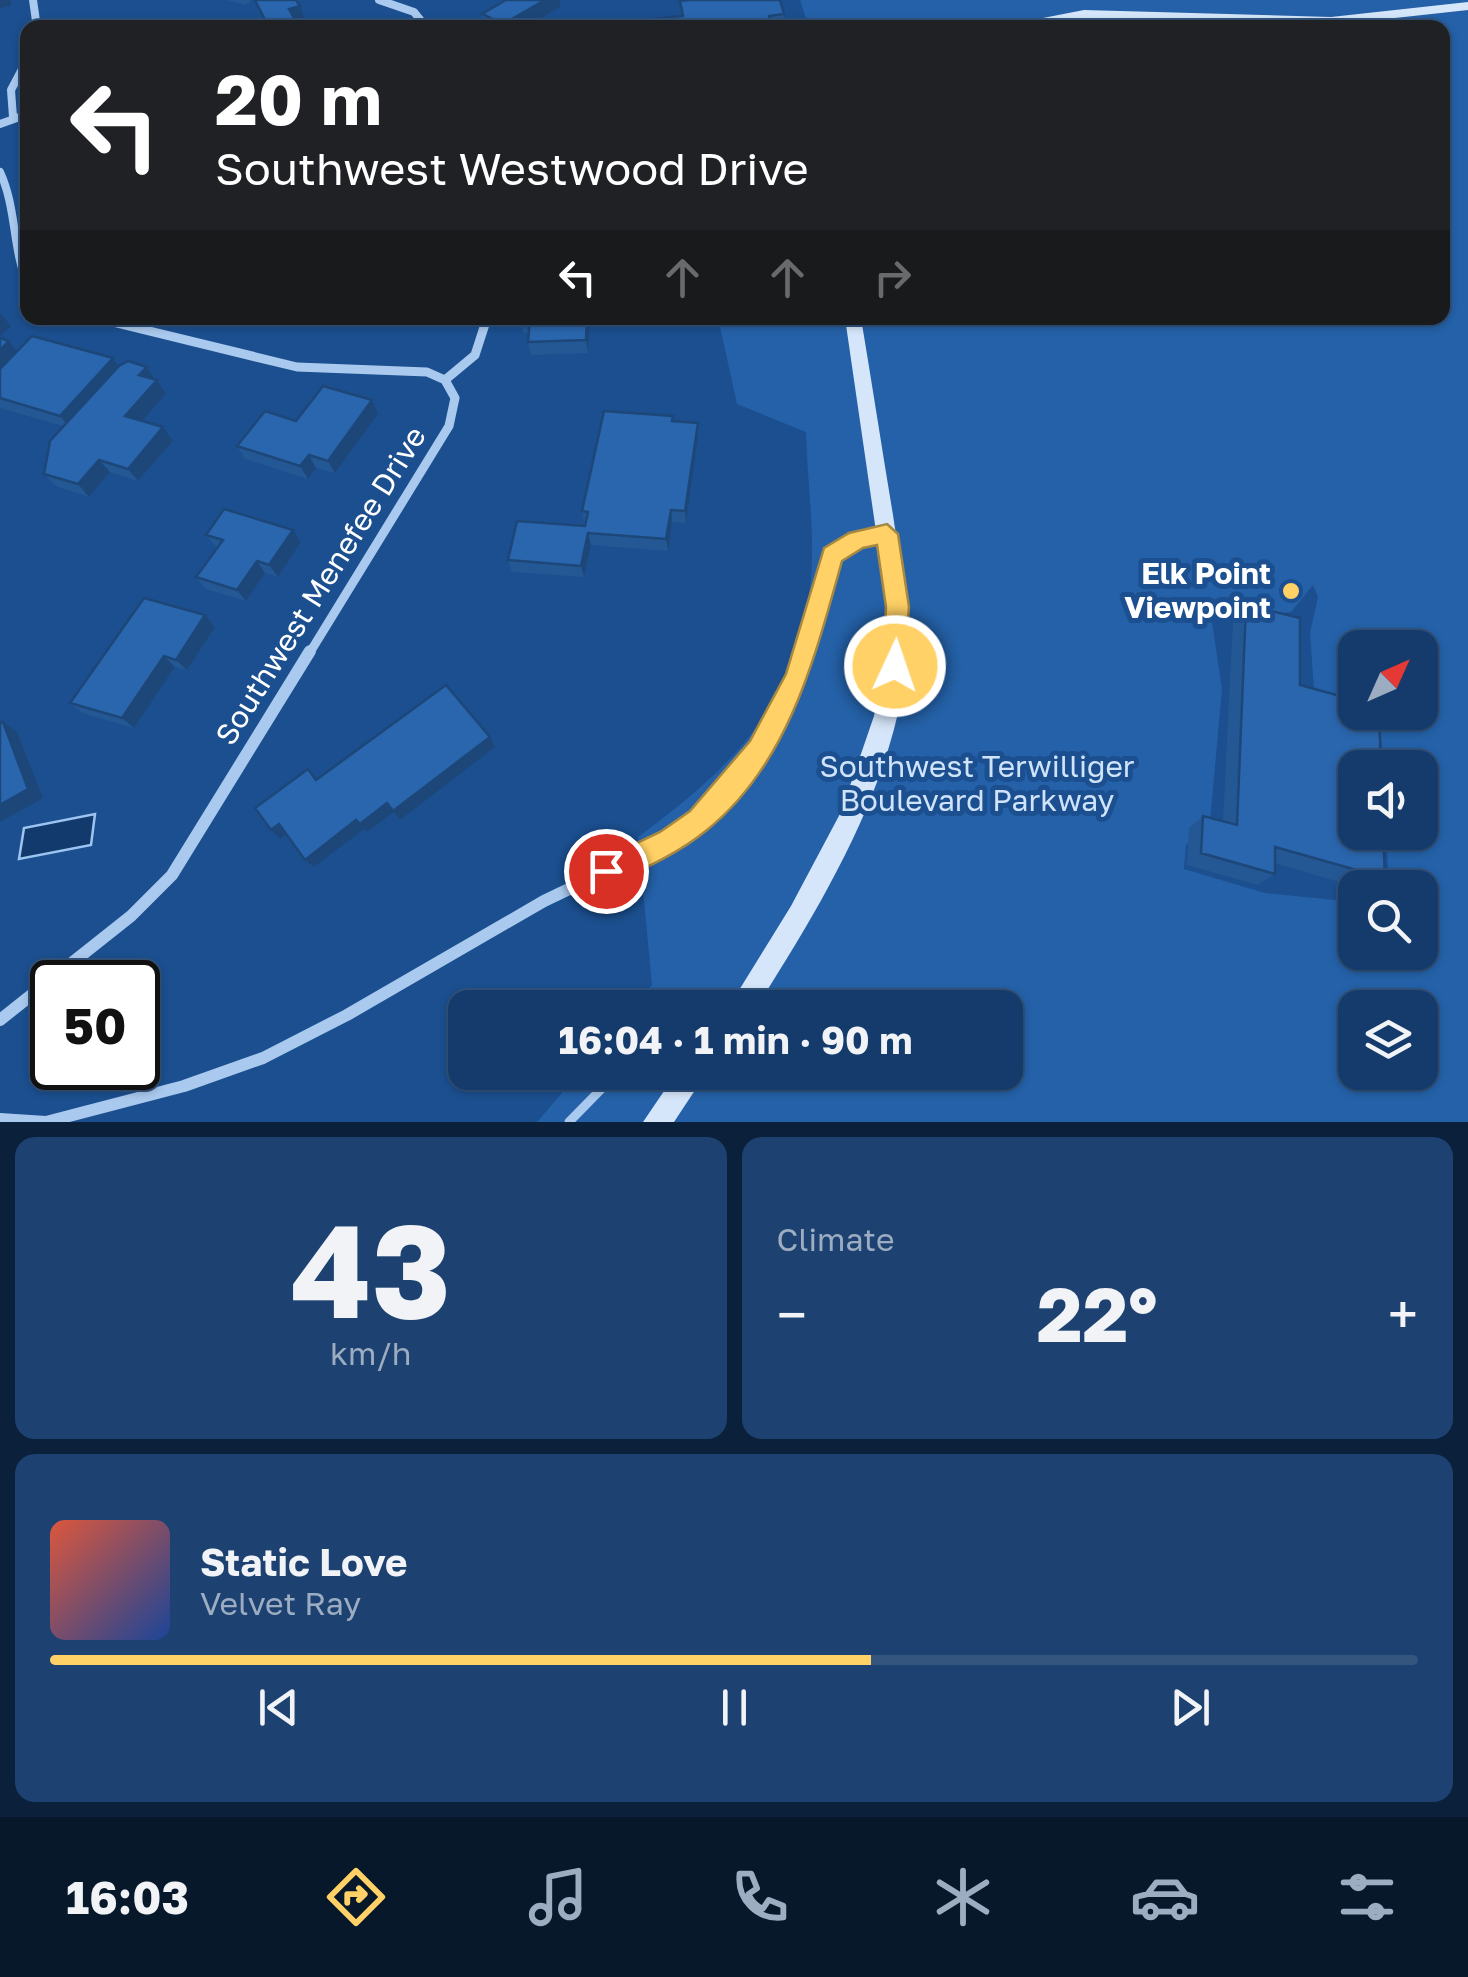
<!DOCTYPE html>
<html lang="en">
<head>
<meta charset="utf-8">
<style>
	body { margin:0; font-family:"Golos Text",sans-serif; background:#1d4271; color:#f1f3f6; height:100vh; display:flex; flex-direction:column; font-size:38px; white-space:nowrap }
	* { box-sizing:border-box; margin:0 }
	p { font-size:32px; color:#9dadc1 }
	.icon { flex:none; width:55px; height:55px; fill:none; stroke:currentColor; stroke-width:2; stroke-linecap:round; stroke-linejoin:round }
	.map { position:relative; height:1122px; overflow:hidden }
	.drawer { display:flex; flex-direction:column; gap:15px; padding:15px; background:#0b203b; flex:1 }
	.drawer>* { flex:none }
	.banner { position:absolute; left:20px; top:20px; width:1430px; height:305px; border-radius:20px; box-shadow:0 2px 8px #0004,0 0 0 2px #33557e; background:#202124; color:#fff; overflow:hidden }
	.needle { width:65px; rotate:45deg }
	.tools { position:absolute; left:1338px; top:630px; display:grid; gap:20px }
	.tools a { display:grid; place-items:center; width:100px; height:100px; border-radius:20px; background:#143b6b; box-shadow:0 2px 8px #0004,0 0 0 2px #33557e; font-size:50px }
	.speed { position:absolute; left:30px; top:960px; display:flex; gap:20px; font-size:50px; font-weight:700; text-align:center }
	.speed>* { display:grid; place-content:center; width:130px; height:130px; border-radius:50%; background:#143b6b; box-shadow:0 2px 8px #0004,0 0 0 2px #33557e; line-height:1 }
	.speed .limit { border:5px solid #111; border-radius:15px; background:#fff; color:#111 }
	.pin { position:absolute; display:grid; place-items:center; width:85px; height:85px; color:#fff; margin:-42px; border:5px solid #fff; border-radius:50%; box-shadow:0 2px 10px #0007 }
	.me { position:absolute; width:110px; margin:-55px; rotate:3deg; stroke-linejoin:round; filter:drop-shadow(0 0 8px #0008) }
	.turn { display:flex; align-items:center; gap:35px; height:210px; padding:0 30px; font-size:45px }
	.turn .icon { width:130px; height:130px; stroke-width:2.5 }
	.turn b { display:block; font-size:70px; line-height:85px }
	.lanes { display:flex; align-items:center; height:95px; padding:0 30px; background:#0003; justify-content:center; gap:50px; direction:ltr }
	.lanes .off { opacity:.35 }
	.big { font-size:75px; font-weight:700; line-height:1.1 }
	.drawer .tile { flex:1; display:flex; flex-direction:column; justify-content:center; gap:15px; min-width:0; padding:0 35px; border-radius:20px; background:#1d4271 }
	.drawer .dial { align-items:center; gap:0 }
	.dial b { font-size:130px; line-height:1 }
	.song { display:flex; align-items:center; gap:30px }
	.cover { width:120px; height:120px; border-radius:15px; background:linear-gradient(135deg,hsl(10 70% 55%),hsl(220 70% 35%)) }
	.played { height:10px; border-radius:5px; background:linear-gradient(90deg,#ffd166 60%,#33557e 60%) }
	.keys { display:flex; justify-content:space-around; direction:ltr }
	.heat { display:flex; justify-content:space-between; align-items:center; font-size:55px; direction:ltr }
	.drawer .tiles { flex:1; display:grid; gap:15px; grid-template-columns:1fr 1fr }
	.tile:last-child { grid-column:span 2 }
	.trip { position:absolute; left:448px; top:990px; width:575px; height:100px; border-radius:20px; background:#143b6b; box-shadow:0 2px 8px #0004,0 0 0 2px #33557e; font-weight:700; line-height:100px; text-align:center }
	.tabs { display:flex; height:160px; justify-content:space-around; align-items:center; background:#08182b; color:#9dadc1 }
	.tabs .icon { width:70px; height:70px }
	.tabs .active { color:#ffd166 }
	.tabs b { font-size:45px; color:#f1f3f6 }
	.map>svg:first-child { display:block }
	.green { fill:#2461a8; fill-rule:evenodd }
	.water { fill:#123a6d; stroke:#9cc4f0; stroke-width:2.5 }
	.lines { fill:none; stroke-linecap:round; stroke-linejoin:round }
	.lane { stroke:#a9c9ee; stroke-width:9 }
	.street-far2 { stroke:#a9c9ee; stroke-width:8 }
	.street-far1 { stroke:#a9c9ee; stroke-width:9 }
	.street { stroke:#a9c9ee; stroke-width:12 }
	.secondary { fill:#d6e6fa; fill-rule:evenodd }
	.wall { fill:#245895 }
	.shaded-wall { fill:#1d4779 }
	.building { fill:#2a66ad; stroke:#1d4779; stroke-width:2.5 }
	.route { fill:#ffd166; stroke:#a68842; stroke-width:2.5 }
	.poi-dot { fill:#ffd166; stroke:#1b4f8f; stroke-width:4 }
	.labels { text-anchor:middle; stroke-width:10; stroke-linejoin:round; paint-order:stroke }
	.poi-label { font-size:30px; font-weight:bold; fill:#fff; stroke:#1b4f8f; text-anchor:end }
	.street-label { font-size:30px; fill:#fff; stroke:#1b4f8f }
	.park-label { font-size:30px; fill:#cfe3fa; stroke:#1b4f8f }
</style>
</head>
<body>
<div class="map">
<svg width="1468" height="1122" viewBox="0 0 1468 1122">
	<rect width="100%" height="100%" fill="#1b4f8f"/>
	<path class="green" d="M 800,0 L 1468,0 L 1468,1122 L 537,1122 L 579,1073 L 1005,1072 L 1005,1008 L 633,1007 L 652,985 L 638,837 C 733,767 800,702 811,578 C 815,531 807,480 806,432 L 737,404 L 718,318 L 1442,318 L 1442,28 L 809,28 ZM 1313,585 L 1318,597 L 1310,633 L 1315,704 L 1380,722 L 1383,767 L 1420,768 L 1420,832 L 1386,833 L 1389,887 L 1420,888 L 1420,952 L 1355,952 L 1355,902 L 1265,893 L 1184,869 L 1186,845 L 1210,822 L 1222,689 L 1212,622 L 1220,617 L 1217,604 C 1244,601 1264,617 1291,612 ZM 1355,648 L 1420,648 L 1420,712 L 1355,712 ZM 1355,1008 L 1420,1008 L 1420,1072 L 1355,1072 Z"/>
	<path class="water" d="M 95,814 L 91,845 L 19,859 L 24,828 Z"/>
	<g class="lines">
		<path class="lane" d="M 569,1122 L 618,1072"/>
		<path class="street-far2" d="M 33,0 L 37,28
			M 379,0 L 414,12 L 422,22 L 420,28
			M 13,117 L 11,90 L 28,58
			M 0,124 L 28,114
			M 0,172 C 17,209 12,249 28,285"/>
		<path class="street-far1" d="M 96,318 L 297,367 L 427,372 L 445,380 L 455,398 L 449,426 L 309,654
			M 445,380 L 475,355 L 487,318
			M 806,654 L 832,555 L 857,540 L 887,534"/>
		<path class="street" d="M 0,1020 L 131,916 L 172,875 L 310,651
			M 0,1119 L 46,1122 L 184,1086 L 263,1058 L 347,1015 L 544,901 L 669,841 L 700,820 L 732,785 L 782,711 L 807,651"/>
		<path class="secondary" d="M 1468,2 L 1468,10 L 1331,25 L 1084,18 L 1025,28 L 992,28 L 1084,10 L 1331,17 Z
			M 845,318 L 861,318 C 872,384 882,449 893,515 C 897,545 905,575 907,605 C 918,747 829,893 756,1008 L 728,1008 L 791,906 L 841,812 L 874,716 L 884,663 L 887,607 Z
			M 677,1072 L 707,1072 L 674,1122 L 643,1122 Z"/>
	</g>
	<path class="wall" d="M 227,0 L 252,0 L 245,5 Z
		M 680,1 L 784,14 L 784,28 L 652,28 L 651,19 L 681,17 Z
		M 560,7 L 525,28 L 485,28 L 482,14 Z
		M 315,318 L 395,318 L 317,321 Z
		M 590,318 L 588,353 L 531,355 L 528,342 L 529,333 L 523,333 L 520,319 Z
		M 0,338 L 9,341 L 17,351 L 113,358 L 118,366 L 147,367 L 166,394 L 142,421 L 163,427 L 173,441 L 138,481 L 110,472 L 89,497 L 56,486 L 44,474 L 63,426 L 0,408 Z
		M 378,414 L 335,473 L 316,468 L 308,479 L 245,459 L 237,446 L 296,421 Z
		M 673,416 L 674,421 L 698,436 L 686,523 L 672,522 L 668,551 L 591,545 L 584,577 L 512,572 L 508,560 L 585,526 L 582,511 Z
		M 206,535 L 301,542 L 278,577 L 265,573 L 246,601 L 206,589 L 196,577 L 217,548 Z
		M 1246,605 L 1300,685 L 1385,878 L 1368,888 L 1359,888 L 1275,863 L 1275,874 L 1258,885 L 1187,865 L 1189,828 L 1203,816 L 1223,821 L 1233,621 Z
		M 205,615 L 215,627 L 187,670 L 175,667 L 134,728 L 82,713 L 70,703 Z"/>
	<path class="shaded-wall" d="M 0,0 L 11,0 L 11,6 L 0,8 Z
		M 545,0 L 560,0 L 560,7 L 525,28 L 504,28 L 503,24 Z
		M 300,6 L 305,20 L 294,23 L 289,9 Z
		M 0,313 L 11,326 L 0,336 Z
		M 587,318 L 590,318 L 588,353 L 586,340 Z
		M 9,341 L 20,355 L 0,375 L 0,350 Z
		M 113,358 L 122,372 L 71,429 L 60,416 Z
		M 147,367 L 156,381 L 139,375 Z
		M 157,380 L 166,394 L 135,429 L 125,416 Z
		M 372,400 L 378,414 L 335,473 L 328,461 Z
		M 698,423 L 698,436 L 686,523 L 685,511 Z
		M 163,427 L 173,441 L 138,481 L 128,469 Z
		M 309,455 L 316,468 L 308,479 L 300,466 Z
		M 99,460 L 110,472 L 89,497 L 78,484 Z
		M 671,510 L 672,522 L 668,551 L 666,539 Z
		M 293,530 L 301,542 L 278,577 L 269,565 Z
		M 588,533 L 591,545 L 584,577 L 581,566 Z
		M 257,561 L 265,573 L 246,601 L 237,590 Z
		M 205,615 L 215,627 L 187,670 L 176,660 Z
		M 164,656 L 175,667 L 134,728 L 122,718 Z
		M 3,722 L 17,732 L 43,798 L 0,822 Z
		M 490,737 L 495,747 L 400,820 L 393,811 Z
		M 387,803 L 394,812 L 367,832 L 364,829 L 314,867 L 305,860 L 356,820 Z
		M 279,824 L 289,832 L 280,839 L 271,830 Z"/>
	<path class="building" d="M 255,0 L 296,0 L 300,6 L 289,9 L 299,27 L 269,28 Z
		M 506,0 L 545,0 L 503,24 L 482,14 Z
		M 689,0 L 780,0 L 784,14 L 769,16 L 772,28 L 653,28 L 651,19 L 683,16 L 680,1 Z
		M 520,318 L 587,318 L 586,340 L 528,342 L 530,319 L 520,319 Z
		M 32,336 L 113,358 L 60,416 L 0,398 L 0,369 Z
		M 0,338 L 9,341 L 0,350 Z
		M 128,361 L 147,367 L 139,375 L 157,380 L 125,416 L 163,427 L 128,469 L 99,460 L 78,484 L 44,474 L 50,441 L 119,366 Z
		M 323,386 L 372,400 L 328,461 L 309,455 L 300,466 L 237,446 L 265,411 L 296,421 Z
		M 604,411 L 673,416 L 672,421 L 698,423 L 685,511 L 671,510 L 666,539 L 588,533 L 581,566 L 508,560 L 517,521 L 585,526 L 588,512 L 582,511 Z
		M 224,509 L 293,530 L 269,565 L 257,561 L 237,590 L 196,577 L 223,540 L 206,535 Z
		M 144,598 L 205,615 L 176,660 L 164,656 L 122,718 L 70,703 Z
		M 1246,605 L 1300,618 L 1300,685 L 1355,700 L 1355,712 L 1379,712 L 1381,768 L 1355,768 L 1355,832 L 1383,832 L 1385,878 L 1275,847 L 1275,874 L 1201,853 L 1203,816 L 1237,825 Z
		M 446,685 L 490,737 L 393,811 L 387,803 L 360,824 L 356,820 L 305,860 L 279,824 L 271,830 L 255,808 L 308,769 L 316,780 Z
		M 3,722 L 28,789 L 0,805 L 0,723 Z"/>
	<path class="route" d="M 887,524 L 898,534 L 909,607 L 904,673 L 895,676 L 886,673 L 883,666 L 886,607 L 877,545 L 863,548 L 842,561 C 815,657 789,764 707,830 C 678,854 641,871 606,885 L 597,881 L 593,871 L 597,862 L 660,832 L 690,811 L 750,741 L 786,674 L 824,548 L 849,533 Z"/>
	<circle class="poi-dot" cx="1291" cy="591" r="10"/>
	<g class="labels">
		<g class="poi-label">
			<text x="1271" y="584">Elk Point<tspan x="1271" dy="34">Viewpoint</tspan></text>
		</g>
		<g class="street-label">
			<text transform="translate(321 586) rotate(-58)" y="10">Southwest Menefee Drive</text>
		</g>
		<g class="park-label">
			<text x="977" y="777">Southwest Terwilliger<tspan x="977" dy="34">Boulevard Parkway</tspan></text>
		</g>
	</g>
</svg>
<div class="tools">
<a><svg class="needle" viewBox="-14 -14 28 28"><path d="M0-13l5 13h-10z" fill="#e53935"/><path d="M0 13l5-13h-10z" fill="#9dadc1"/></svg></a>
<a><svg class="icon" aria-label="sound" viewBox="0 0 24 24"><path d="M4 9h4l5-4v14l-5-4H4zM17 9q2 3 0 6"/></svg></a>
<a><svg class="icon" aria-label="search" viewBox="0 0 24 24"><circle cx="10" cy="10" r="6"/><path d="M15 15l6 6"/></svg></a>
<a><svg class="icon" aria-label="layers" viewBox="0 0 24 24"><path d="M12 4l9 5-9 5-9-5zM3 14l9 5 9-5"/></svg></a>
</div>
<div class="speed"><div class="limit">50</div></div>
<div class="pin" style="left:606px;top:871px;background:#d93025"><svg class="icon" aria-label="arrive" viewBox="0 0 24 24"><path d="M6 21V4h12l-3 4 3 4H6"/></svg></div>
<svg class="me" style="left:895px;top:666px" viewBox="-20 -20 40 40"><circle r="17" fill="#ffd166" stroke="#fff" stroke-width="3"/><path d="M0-11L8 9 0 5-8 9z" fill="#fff"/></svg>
<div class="trip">16:04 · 1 min · 90 m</div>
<div class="banner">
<div class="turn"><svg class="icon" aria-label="left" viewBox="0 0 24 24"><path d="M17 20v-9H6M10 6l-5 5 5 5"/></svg><div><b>20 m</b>Southwest Westwood Drive</div></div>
<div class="lanes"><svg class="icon" aria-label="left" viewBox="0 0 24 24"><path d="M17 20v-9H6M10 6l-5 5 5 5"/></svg><svg class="icon off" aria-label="ahead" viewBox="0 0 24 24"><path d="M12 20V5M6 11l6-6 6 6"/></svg><svg class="icon off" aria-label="ahead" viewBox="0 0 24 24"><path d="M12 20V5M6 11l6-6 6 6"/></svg><svg class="icon off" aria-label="right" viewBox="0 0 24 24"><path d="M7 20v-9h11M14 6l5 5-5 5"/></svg></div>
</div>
</div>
<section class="drawer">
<div class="tiles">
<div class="tile dial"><b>43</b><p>km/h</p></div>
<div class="tile"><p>Climate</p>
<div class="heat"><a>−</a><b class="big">22°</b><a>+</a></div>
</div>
<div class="tile">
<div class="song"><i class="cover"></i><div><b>Static Love</b><p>Velvet Ray</p></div></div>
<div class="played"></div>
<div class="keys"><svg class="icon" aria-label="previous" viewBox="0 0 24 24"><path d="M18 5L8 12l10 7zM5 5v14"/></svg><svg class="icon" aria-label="pause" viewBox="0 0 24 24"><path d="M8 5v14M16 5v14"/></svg><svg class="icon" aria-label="next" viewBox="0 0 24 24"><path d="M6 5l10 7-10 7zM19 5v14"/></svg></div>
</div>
</div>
</section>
<nav class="tabs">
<b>16:03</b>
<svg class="icon active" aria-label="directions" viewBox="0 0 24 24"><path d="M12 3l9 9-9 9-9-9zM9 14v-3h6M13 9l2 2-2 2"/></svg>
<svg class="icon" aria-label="music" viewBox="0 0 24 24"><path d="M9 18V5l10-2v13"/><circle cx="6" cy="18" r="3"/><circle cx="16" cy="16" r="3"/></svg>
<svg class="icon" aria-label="phone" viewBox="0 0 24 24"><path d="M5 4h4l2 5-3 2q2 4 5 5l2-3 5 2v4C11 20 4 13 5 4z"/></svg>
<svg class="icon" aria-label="climate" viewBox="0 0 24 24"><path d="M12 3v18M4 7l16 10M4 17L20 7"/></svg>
<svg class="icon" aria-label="car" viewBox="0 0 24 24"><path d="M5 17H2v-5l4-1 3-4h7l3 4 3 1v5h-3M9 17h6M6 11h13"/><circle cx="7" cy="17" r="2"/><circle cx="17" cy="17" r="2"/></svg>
<svg class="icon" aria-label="filters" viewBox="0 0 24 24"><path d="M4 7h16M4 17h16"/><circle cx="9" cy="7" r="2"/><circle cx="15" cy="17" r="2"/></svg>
</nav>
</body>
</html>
